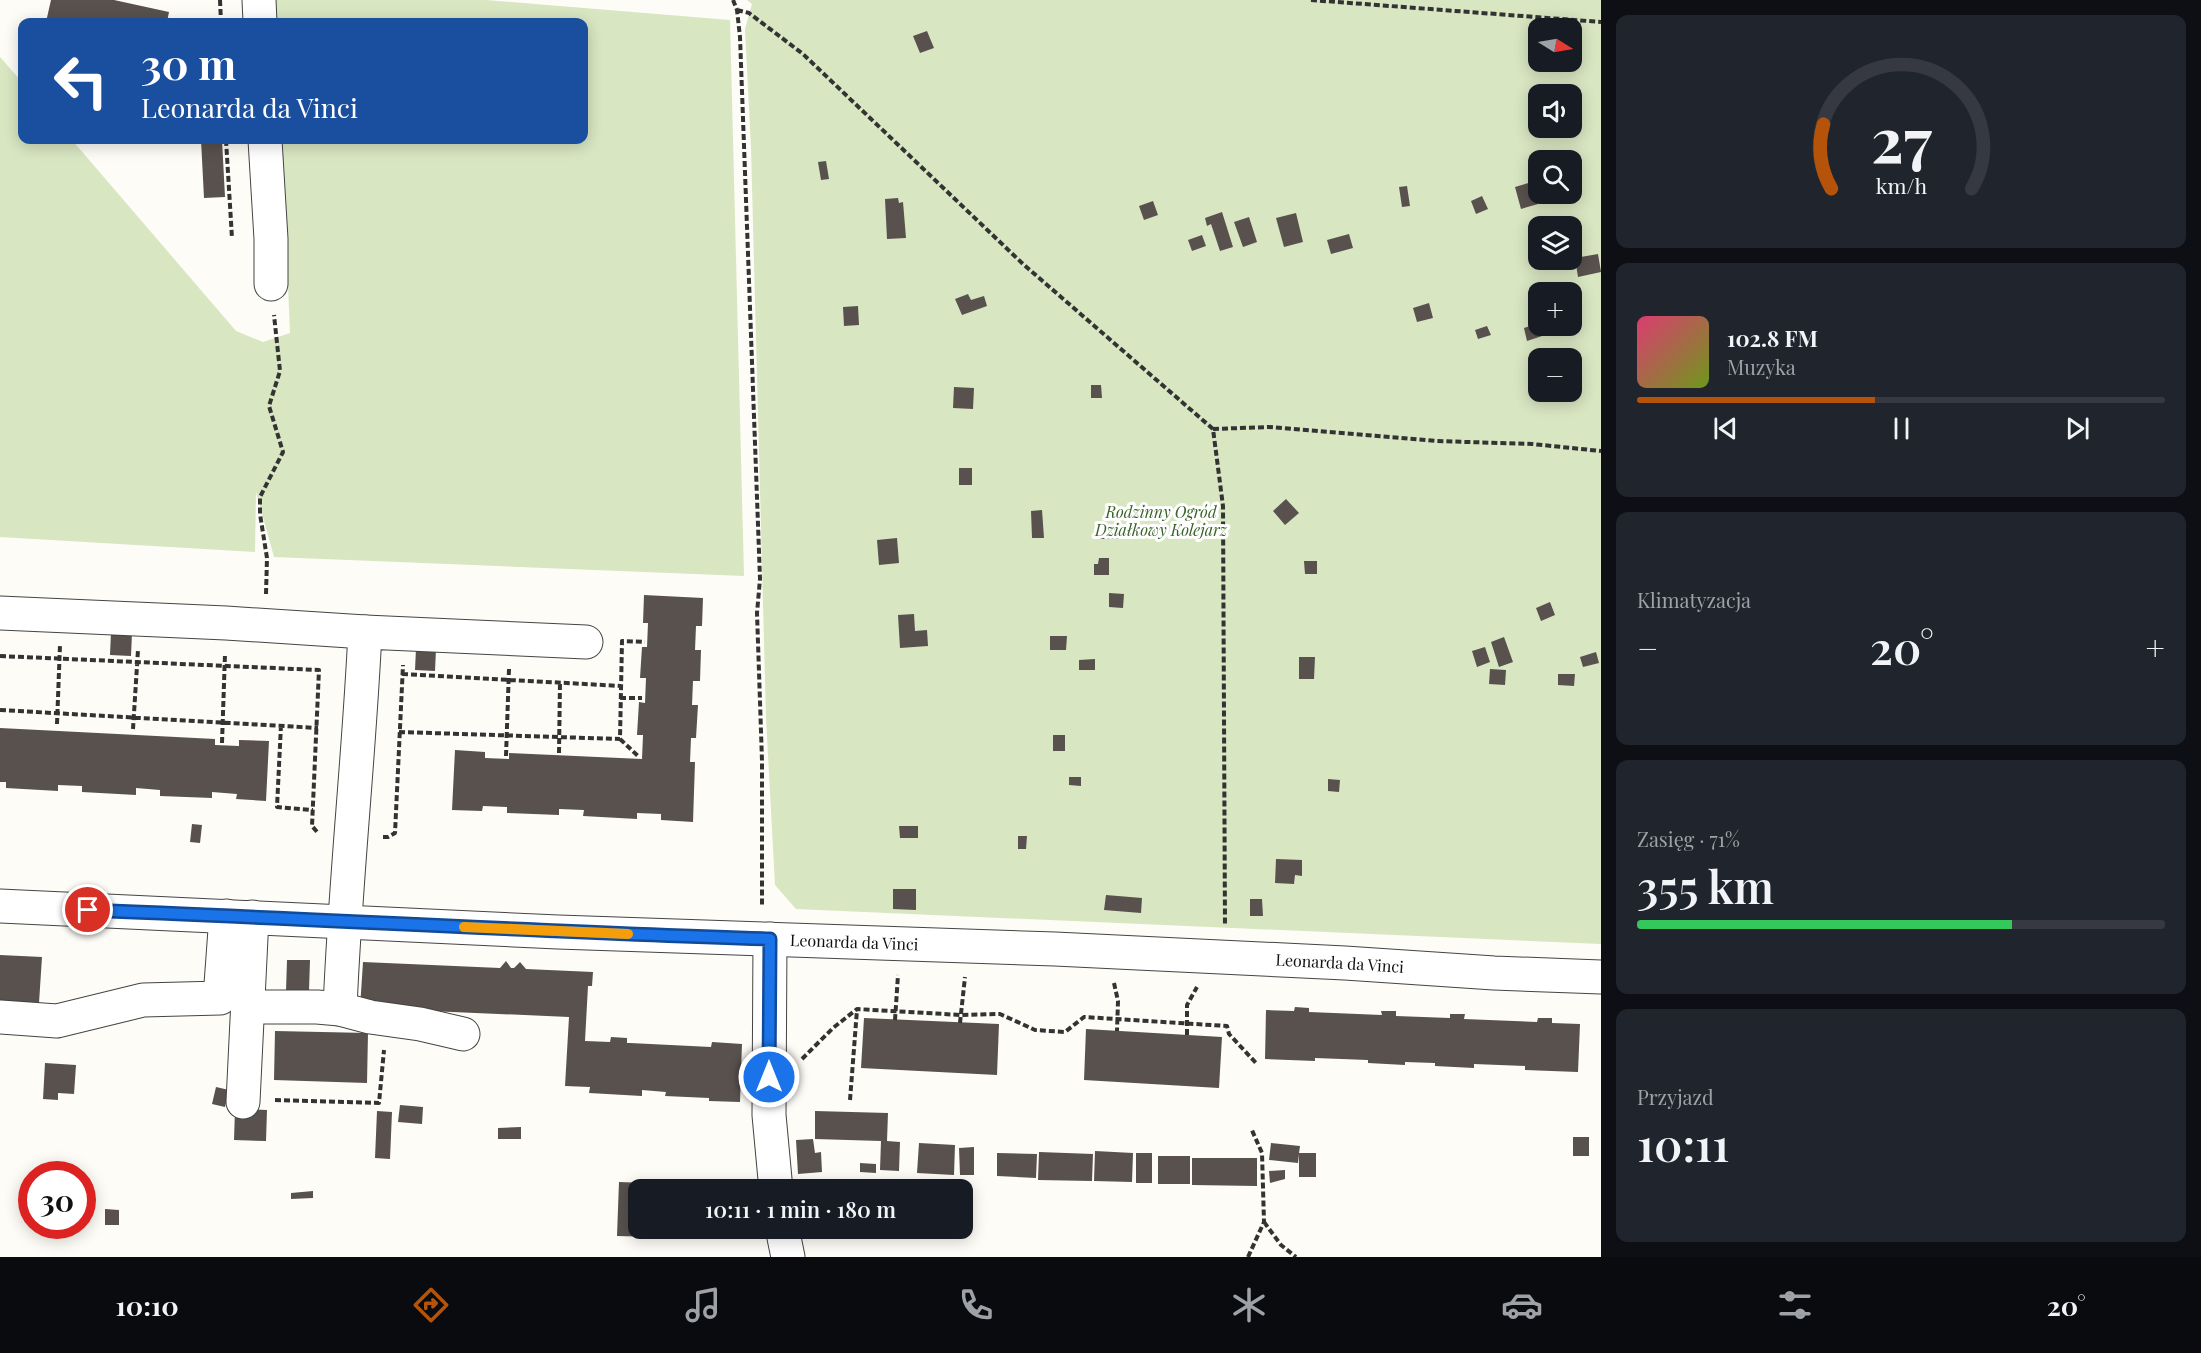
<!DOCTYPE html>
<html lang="pl">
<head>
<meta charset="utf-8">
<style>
	body { margin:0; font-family:"Playfair Display",serif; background:#20242c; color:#f1f3f6; height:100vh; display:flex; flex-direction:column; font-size:22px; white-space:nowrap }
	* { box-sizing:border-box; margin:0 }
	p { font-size:20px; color:#9ea1a6 }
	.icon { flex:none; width:33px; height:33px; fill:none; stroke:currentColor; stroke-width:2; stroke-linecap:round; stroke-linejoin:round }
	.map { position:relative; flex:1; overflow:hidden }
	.sheet { display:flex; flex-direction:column; gap:15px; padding:15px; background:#0d0f14; width:600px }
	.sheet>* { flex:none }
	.guide { position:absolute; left:18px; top:18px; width:570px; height:126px; border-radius:12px; box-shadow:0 3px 15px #0003; background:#1a4fa0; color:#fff; overflow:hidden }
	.needle { width:39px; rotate:101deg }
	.controls { position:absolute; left:1528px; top:18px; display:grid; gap:12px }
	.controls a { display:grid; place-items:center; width:54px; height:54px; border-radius:12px; background:#171b24; box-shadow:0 3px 15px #0003; font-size:30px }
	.speed { position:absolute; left:18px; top:1161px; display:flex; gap:12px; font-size:30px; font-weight:700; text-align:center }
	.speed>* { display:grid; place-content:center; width:78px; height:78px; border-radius:50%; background:#171b24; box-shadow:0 3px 15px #0003; line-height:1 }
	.speed .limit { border:9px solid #d22; background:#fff; color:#111 }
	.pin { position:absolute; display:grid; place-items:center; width:51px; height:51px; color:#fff; margin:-26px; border:3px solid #fff; border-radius:50%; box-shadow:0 2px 6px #0007 }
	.me { position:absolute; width:66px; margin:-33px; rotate:0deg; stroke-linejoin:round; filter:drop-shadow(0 0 4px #0008) }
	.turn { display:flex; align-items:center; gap:21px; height:126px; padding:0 24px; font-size:27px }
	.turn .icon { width:78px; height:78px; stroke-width:2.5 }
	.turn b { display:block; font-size:42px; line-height:51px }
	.big { font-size:45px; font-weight:600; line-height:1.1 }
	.sheet .widget { flex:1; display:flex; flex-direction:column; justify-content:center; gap:9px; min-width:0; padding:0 21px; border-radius:12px; background:#20242c }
	.sheet .dial { align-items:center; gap:0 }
	.dial svg { height:156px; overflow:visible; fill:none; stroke:#363941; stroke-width:7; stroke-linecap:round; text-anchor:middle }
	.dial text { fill:#f1f3f6; stroke:none }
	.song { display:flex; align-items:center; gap:18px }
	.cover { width:72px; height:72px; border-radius:9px; background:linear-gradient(135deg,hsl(340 70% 55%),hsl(80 70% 35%)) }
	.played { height:6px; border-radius:3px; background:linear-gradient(90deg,#b45309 45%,#363941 45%) }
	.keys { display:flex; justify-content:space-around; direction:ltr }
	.heat { display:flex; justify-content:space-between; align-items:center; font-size:33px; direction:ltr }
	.charge { height:9px; border-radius:4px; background:linear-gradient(90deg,#34c759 71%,#363941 0) }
	.trip { position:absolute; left:628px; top:1179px; width:345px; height:60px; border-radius:12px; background:#171b24; box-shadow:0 3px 15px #0003; font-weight:600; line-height:60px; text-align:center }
	.tabs { display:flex; height:96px; justify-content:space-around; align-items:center; background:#090b0e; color:#9ea1a6 }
	.tabs .icon { width:42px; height:42px }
	.tabs .on { color:#b45309 }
	.tabs b { font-size:27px; color:#f1f3f6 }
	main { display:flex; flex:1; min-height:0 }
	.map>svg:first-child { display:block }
	.green { fill:#d8e6c2; fill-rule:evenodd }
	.building { fill:#58514e }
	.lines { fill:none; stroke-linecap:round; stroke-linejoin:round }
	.minor-casing { stroke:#444; stroke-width:35 }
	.path { stroke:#333; stroke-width:4; stroke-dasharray:6 3; stroke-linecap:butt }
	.minor { stroke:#fff; stroke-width:33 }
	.route-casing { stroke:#114b97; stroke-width:15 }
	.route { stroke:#1a73e8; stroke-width:10 }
	.slow { stroke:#f59e0b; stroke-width:10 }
	.labels { text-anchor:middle; stroke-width:6; stroke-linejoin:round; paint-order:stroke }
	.park-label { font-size:16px; font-style:italic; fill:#386327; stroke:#fff }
	.street-label { font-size:16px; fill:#111; stroke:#fff }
</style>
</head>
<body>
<main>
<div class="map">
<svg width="1601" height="1257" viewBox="0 0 1601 1257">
	<rect width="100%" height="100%" fill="#fefcf6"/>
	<path class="green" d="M 275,0 L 486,0 L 730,20 L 744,576 L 274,557 L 256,492 L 255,552 L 0,537 L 0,57 L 22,82 L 22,140 L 72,140 L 236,331 L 263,342 L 290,333 L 282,140 L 584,140 L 584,22 L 276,22 Z
		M 747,0 L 1601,0 L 1601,944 L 796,909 L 775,885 L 766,718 L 751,148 L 745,29 L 752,4 ZM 1539,28 L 1572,28 L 1572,62 L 1539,62 ZM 1539,94 L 1572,94 L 1572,128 L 1539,128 ZM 1539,160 L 1572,160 L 1572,194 L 1539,194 ZM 1539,226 L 1572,226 L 1572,260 L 1539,260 ZM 1539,292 L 1572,292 L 1572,326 L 1539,326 ZM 1539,358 L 1572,358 L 1572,392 L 1539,392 Z"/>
	<path class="building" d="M 51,0 L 114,0 L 169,12 L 167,22 L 46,22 Z
		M 927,31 L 934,48 L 920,53 L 913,36 Z
		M 201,140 L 222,140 L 225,197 L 204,198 Z
		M 826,161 L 829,179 L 821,180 L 818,162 Z
		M 1532,182 L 1538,204 L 1521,209 L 1515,187 Z
		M 1407,186 L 1410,206 L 1402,207 L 1399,187 Z
		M 1482,196 L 1488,209 L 1476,214 L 1471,201 Z
		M 898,198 L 899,203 L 903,202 L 906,238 L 887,239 L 885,199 Z
		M 1153,201 L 1158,215 L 1144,220 L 1139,206 Z
		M 1222,212 L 1233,247 L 1220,251 L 1211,224 L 1207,226 L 1205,218 Z
		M 1296,213 L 1303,242 L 1284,247 L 1276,218 Z
		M 1249,217 L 1257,242 L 1243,247 L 1234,222 Z
		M 1349,234 L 1353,248 L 1331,254 L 1327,240 Z
		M 1202,235 L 1206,246 L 1192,251 L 1188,240 Z
		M 1598,254 L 1601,272 L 1578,277 L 1575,258 Z
		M 968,294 L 971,300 L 984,296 L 987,306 L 962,315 L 955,299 Z
		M 1429,303 L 1433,318 L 1417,322 L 1413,308 Z
		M 858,306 L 859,325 L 844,326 L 843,307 Z
		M 1539,323 L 1539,326 L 1542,326 L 1545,335 L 1527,341 L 1524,328 Z
		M 1487,326 L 1491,335 L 1478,339 L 1475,330 Z
		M 1091,385 L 1101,385 L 1102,398 L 1091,398 Z
		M 954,387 L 974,388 L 973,409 L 953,408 Z
		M 959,468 L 972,468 L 972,485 L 959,485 Z
		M 1286,499 L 1299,513 L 1285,525 L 1273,511 Z
		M 1042,510 L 1044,538 L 1032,538 L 1031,511 Z
		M 1099,528 L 1117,528 L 1118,539 L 1099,539 Z
		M 897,538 L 899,563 L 879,565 L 877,540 Z
		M 1099,558 L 1109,558 L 1109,575 L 1094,575 L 1094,564 L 1098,564 Z
		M 1304,561 L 1317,561 L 1317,574 L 1305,574 Z
		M 1109,593 L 1124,594 L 1123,608 L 1109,607 Z
		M 644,595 L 703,598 L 702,626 L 696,626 L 695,650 L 701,650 L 700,681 L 693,681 L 692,705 L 698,705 L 696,738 L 691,738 L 690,762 L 695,762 L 693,822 L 661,820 L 661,814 L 637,813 L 637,819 L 583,816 L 584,810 L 559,809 L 559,815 L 507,813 L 507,807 L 483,806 L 482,811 L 452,810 L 455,750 L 485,752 L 485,758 L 509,759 L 509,753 L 642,759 L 643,735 L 637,735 L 639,702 L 645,703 L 646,678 L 640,678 L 642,647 L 647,647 L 648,623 L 643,623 Z
		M 1550,602 L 1555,615 L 1541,621 L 1536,608 Z
		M 914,614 L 915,631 L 927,630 L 928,646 L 900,648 L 898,615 Z
		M 111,632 L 132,633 L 131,656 L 110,655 Z
		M 1050,636 L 1067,636 L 1066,650 L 1050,650 Z
		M 1504,637 L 1513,662 L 1499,667 L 1491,642 Z
		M 1485,647 L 1490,662 L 1477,667 L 1472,651 Z
		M 416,648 L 436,649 L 435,671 L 415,670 Z
		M 1596,652 L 1599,663 L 1583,667 L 1580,657 Z
		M 1299,657 L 1315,657 L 1314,679 L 1299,679 Z
		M 1095,659 L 1095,670 L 1079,670 L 1079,660 Z
		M 1490,669 L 1506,670 L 1505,685 L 1489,684 Z
		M 1558,674 L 1575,674 L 1574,686 L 1558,685 Z
		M 0,728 L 215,739 L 215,745 L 239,746 L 239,740 L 269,741 L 266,801 L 236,799 L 237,794 L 212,792 L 212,798 L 160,796 L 160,790 L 136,788 L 136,795 L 82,792 L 82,786 L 58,785 L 58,791 L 6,788 L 6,782 L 0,782 Z
		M 1053,735 L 1065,735 L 1065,751 L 1053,751 Z
		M 1069,777 L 1081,777 L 1081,786 L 1069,785 Z
		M 1328,779 L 1340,780 L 1339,792 L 1328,791 Z
		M 192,824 L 202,825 L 200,843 L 190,842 Z
		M 899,826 L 918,826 L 918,838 L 900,838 Z
		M 1018,836 L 1027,836 L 1026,849 L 1018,849 Z
		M 1276,859 L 1302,860 L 1302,876 L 1295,875 L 1294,884 L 1275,883 Z
		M 893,889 L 916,889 L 916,910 L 893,909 Z
		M 1106,895 L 1142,898 L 1141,913 L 1104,910 Z
		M 1250,899 L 1262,899 L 1263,916 L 1250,916 Z
		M 0,955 L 42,957 L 39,1003 L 0,1001 Z
		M 287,960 L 310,960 L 309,991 L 286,991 Z
		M 506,961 L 511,968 L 514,968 L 520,962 L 526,969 L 593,972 L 592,986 L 588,986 L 585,1041 L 610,1042 L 611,1037 L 627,1038 L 627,1043 L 630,1043 L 711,1047 L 712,1042 L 742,1044 L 740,1102 L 709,1101 L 709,1098 L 665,1096 L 666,1092 L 642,1090 L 642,1096 L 589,1093 L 590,1087 L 565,1086 L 569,1017 L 360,1008 L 363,962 L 500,968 Z
		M 1295,1007 L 1309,1008 L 1309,1012 L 1382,1015 L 1381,1011 L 1396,1011 L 1396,1016 L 1450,1018 L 1450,1014 L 1465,1014 L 1464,1019 L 1537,1022 L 1538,1018 L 1552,1018 L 1552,1023 L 1580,1024 L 1578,1072 L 1525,1070 L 1525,1066 L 1474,1064 L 1474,1068 L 1435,1066 L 1435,1063 L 1405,1062 L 1405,1065 L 1368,1063 L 1368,1060 L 1315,1058 L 1315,1061 L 1265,1059 L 1266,1010 L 1294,1011 Z
		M 864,1018 L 999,1024 L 997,1075 L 861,1068 Z
		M 1086,1029 L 1222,1037 L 1219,1088 L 1084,1080 Z
		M 275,1031 L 368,1033 L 367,1083 L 274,1080 Z
		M 45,1063 L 76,1065 L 74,1094 L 58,1093 L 58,1100 L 43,1099 Z
		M 216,1087 L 229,1090 L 225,1107 L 212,1104 Z
		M 400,1105 L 423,1107 L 422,1124 L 398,1122 Z
		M 235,1109 L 267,1110 L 266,1141 L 234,1140 Z
		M 377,1111 L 392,1112 L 390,1159 L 375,1158 Z
		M 815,1111 L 888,1113 L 887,1141 L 900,1142 L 899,1171 L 880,1170 L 881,1141 L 815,1139 Z
		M 521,1127 L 521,1139 L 498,1139 L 498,1128 Z
		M 1573,1137 L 1589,1137 L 1589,1156 L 1573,1156 Z
		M 813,1139 L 815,1153 L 821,1152 L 822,1172 L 798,1174 L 796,1140 Z
		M 919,1143 L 955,1145 L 954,1175 L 917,1173 Z
		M 1271,1143 L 1300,1146 L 1299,1153 L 1316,1153 L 1316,1177 L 1299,1177 L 1299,1154 L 1298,1163 L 1269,1160 Z
		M 974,1147 L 974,1175 L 960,1175 L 959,1148 Z
		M 1095,1151 L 1133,1153 L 1132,1182 L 1094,1181 Z
		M 1039,1152 L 1093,1154 L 1092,1181 L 1038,1180 Z
		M 997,1153 L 1037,1154 L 1036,1178 L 997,1176 Z
		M 1136,1153 L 1152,1153 L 1152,1183 L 1136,1183 Z
		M 1158,1156 L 1190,1156 L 1190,1184 L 1158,1184 Z
		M 1192,1158 L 1257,1158 L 1257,1186 L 1192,1185 Z
		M 860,1163 L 876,1164 L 876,1173 L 860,1172 Z
		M 1285,1170 L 1285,1179 L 1270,1183 L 1269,1171 Z
		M 619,1182 L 675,1184 L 675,1190 L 639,1190 L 639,1228 L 655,1228 L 655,1237 L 617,1236 Z
		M 313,1191 L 313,1198 L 291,1199 L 291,1193 Z
		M 105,1209 L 119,1210 L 119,1225 L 105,1225 Z"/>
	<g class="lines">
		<g class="minor-casing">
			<g id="minor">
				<path d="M 259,0 L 260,22"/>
				<path d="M 265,140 L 271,239 L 271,284"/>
				<path d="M 0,613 L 226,623 L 365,632"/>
				<path id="s1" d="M 0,906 L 558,932 L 1055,949 L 1345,963 L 1494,973 L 1601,977"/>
				<path d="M 770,939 L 769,1115 L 776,1190"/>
				<path d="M 248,1007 L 317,1007 L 340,1009 L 370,1017 L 420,1024 L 463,1034"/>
				<path d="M 340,1009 C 345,883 359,758 365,632 L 586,642"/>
				<path d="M 0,1017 L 57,1021 L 143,1000 L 220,998 L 226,916"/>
				<path d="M 243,1102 L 252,917"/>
				<path d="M 782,1228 L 788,1257"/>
			</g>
		</g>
		<path class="path" d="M 220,0 L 221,22
			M 733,0 L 737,10 L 740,37 L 760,579 L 757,613 L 762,761 L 762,907
			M 1311,0 L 1601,22
			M 737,10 L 749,13 L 803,54 L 1023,264 L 1213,429 L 1223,506 L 1225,926
			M 226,140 L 232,238
			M 1213,429 L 1269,427 L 1436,441 L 1532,444 L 1601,451
			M 266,594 L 267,558 L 260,514 L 260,497 L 283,452 L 269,406 L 280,371 L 274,315
			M 0,656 L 319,670 L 312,826 L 318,833
			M 402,674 L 621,686
			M 620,698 L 642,698
			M 0,710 L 318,728
			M 57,724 L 60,645
			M 281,725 L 277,807 L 313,810
			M 133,729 L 138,650
			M 399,732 L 620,739 L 622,641 L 645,642
			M 620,739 L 638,756
			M 222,743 L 225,654
			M 559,753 L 560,682
			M 506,756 L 509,669
			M 383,837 L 388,837 L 395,833 L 403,665
			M 1114,983 L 1118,1001 L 1117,1031
			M 895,1020 L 898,975
			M 960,1023 L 965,977
			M 1187,1035 L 1187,1005 L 1197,987
			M 802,1059 L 833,1028 L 857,1009 L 961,1015 L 1000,1014 L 1035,1030 L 1065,1032 L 1084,1017 L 1227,1026 L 1229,1034 L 1256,1063
			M 275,1100 L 379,1103 L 384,1050
			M 850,1100 L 857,1010
			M 1264,1222 L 1281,1245 L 1296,1257
			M 1248,1257 L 1264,1222 L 1262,1153 L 1251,1128"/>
		<use href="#minor" class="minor"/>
	</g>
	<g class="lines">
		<g class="route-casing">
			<path id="route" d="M 88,910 C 315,919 542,932 770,939 L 769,1077"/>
		</g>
		<use href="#route" class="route"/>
		<path class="slow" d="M 464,927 L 628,934"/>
	</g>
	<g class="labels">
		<g class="park-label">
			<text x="1161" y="518">Rodzinny Ogród<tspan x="1161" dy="18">Działkowy Kolejarz</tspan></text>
		</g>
		<g class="street-label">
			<text dy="6" stroke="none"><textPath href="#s1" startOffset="855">Leonarda da Vinci</textPath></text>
			<text dy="6" stroke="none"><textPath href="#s1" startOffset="1341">Leonarda da Vinci</textPath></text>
		</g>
	</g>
</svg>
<div class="controls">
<a><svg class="needle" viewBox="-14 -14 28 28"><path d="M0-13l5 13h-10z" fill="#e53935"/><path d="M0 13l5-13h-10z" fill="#9ea1a6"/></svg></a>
<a><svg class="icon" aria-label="sound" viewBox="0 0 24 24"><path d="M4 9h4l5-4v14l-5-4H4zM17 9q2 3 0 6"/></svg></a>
<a><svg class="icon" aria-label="search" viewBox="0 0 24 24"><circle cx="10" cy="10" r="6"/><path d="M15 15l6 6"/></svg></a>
<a><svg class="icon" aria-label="layers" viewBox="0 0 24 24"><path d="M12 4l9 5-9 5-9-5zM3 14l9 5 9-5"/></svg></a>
<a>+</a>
<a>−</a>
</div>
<div class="speed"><div class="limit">30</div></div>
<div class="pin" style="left:88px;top:910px;background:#d93025"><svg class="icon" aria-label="arrive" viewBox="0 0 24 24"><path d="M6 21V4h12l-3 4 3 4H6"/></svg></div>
<svg class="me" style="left:769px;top:1077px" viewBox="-20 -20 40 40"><circle r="17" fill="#1a73e8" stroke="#fff" stroke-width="3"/><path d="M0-11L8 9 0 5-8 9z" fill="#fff"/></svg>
<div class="trip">10:11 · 1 min · 180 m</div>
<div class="guide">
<div class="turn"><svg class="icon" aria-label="left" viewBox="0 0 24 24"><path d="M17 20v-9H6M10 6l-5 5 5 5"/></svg><div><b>30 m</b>Leonarda da Vinci</div></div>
</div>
</div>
<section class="sheet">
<div class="widget dial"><svg viewBox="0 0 100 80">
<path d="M14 69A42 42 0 1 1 86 69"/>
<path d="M14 69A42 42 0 0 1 10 36" stroke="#b45309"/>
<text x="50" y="56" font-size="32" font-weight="700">27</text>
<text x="50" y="72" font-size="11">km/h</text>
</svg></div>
<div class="widget">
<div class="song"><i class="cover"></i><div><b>102.8 FM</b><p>Muzyka</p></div></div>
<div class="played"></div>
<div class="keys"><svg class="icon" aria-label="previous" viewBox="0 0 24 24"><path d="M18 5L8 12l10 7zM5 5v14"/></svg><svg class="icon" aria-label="pause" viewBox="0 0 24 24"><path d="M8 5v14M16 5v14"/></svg><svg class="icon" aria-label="next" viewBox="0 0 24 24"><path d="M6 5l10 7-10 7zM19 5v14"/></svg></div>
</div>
<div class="widget"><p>Klimatyzacja</p>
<div class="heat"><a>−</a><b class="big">20°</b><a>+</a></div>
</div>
<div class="widget"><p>Zasięg · 71%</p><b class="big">355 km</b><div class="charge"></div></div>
<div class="widget"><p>Przyjazd</p><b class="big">10:11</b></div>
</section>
</main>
<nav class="tabs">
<b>10:10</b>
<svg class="icon on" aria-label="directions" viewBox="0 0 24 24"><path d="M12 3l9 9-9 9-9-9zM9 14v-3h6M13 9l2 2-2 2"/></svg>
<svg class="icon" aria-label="music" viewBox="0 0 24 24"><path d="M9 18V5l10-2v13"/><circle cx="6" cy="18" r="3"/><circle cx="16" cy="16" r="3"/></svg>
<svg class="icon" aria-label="phone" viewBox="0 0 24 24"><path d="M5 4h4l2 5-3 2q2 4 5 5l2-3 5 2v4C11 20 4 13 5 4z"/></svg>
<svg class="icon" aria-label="climate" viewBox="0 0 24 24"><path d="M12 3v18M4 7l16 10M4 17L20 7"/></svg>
<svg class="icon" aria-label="car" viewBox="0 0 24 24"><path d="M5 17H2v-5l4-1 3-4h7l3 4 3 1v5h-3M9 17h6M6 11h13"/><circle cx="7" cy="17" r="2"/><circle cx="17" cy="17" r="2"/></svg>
<svg class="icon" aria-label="filters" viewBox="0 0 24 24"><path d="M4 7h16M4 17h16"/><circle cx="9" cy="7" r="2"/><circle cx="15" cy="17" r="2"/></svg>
<b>20°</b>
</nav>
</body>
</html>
